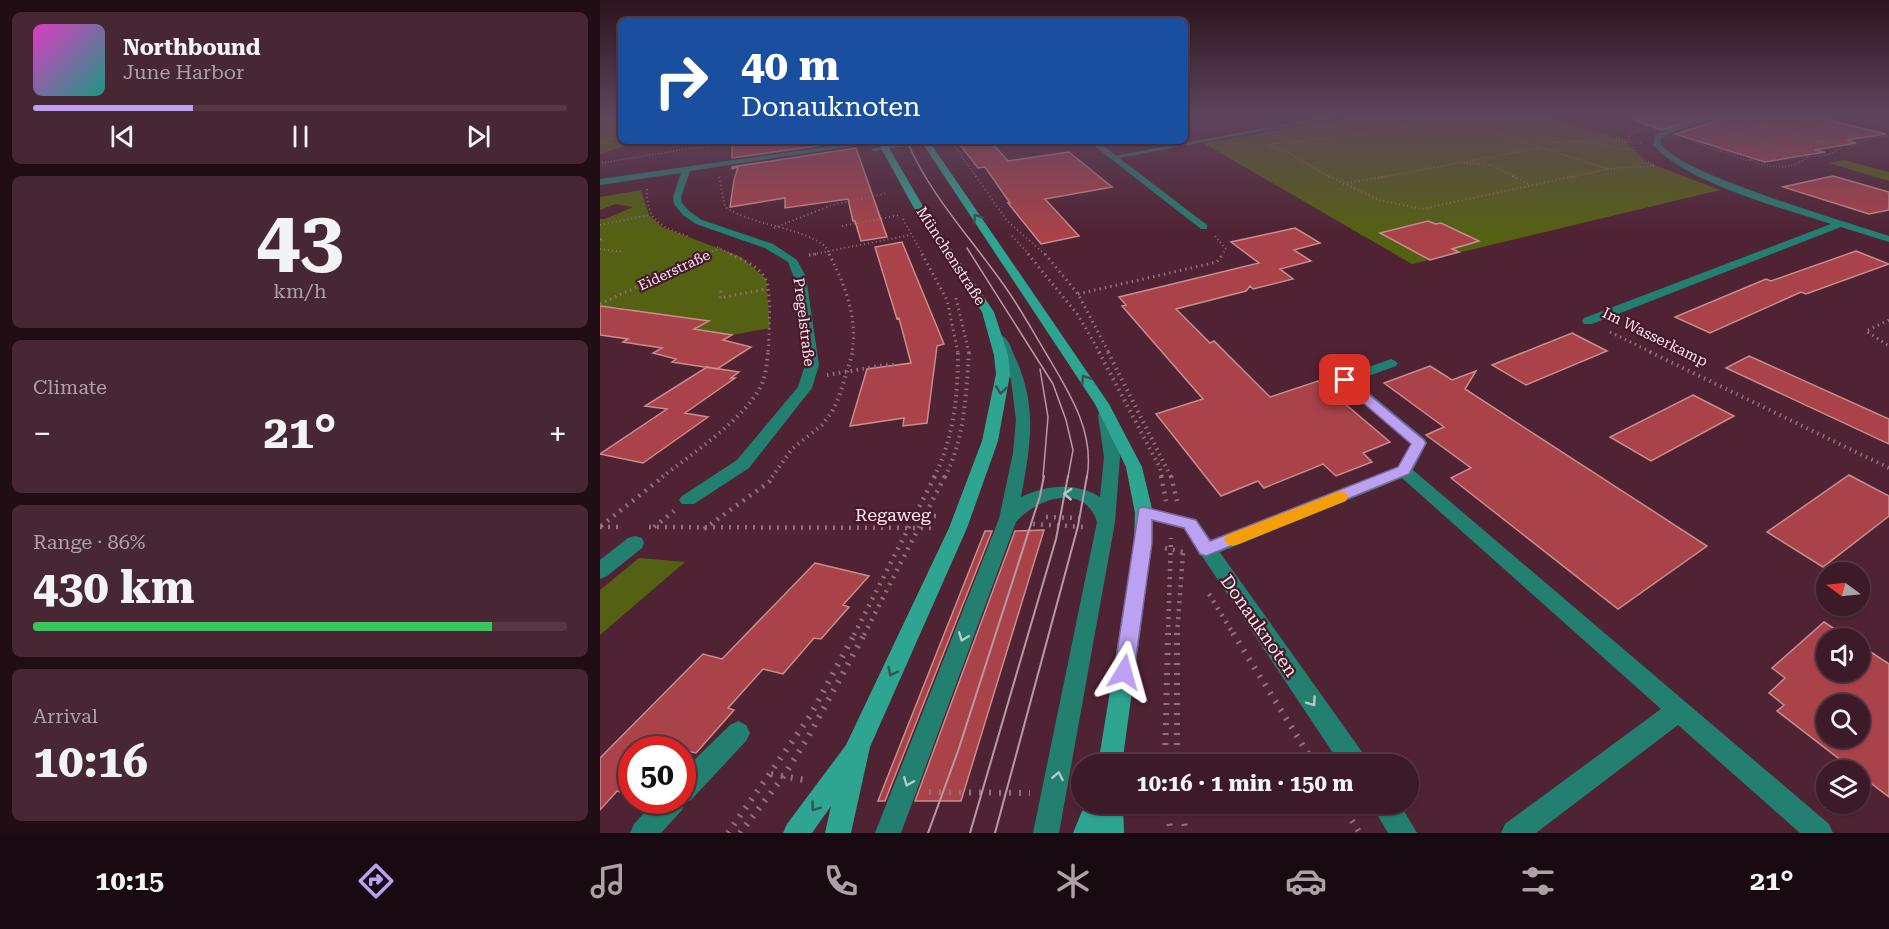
<!DOCTYPE html>
<html lang="en">
<head>
<meta charset="utf-8">
<style>
	body { margin:0; font-family:"Roboto Serif",serif; background:#472733; color:#f1f3f6; height:100vh; display:flex; flex-direction:column; font-size:22px; white-space:nowrap }
	* { box-sizing:border-box; margin:0 }
	p { font-size:20px; color:#aca1a7 }
	.icon { flex:none; width:33px; height:33px; fill:none; stroke:currentColor; stroke-width:2; stroke-linecap:round; stroke-linejoin:round }
	.map { position:relative; flex:1; overflow:hidden }
	.details { display:flex; flex-direction:column; gap:12px; padding:12px; background:#210e15; width:600px }
	.details>* { flex:none }
	.banner { position:absolute; left:18px; top:18px; width:570px; height:126px; border-radius:9px; box-shadow:0 2px 4px #0004,0 0 0 2px #553844; background:#1a4fa0; color:#fff; overflow:hidden }
	.needle { width:39px; rotate:285deg }
	.controls { position:absolute; left:1216px; top:562px; display:grid; gap:12px }
	.controls a { display:grid; place-items:center; width:54px; height:54px; border-radius:50%; background:#3c1a27; box-shadow:0 2px 4px #0004,0 0 0 2px #553844; font-size:30px }
	.speed { position:absolute; left:18px; top:736px; display:flex; gap:12px; font-size:30px; font-weight:700; text-align:center }
	.speed>* { display:grid; place-content:center; width:78px; height:78px; border-radius:50%; background:#3c1a27; box-shadow:0 2px 4px #0004,0 0 0 2px #553844; line-height:1 }
	.speed .limit { border:9px solid #d22; background:#fff; color:#111 }
	.pin { position:absolute; display:grid; place-items:center; width:51px; height:51px; color:#fff; margin:-26px; border-radius:12px; box-shadow:0 3px 9px #0006 }
	.me { position:absolute; width:66px; margin:-33px; rotate:8deg; stroke-linejoin:round; filter:drop-shadow(0 0 4px #0008) }
	.turn { display:flex; align-items:center; gap:21px; height:126px; padding:0 24px; font-size:27px }
	.turn .icon { width:78px; height:78px; stroke-width:2.5 }
	.turn b { display:block; font-size:42px; line-height:51px }
	.big { font-size:45px; font-weight:700; line-height:1.1 }
	.details .tile { flex:1; display:flex; flex-direction:column; justify-content:center; gap:9px; min-width:0; padding:0 21px; border-radius:9px; background:#472733 }
	.details .dial { align-items:center; gap:0 }
	.dial b { font-size:78px; line-height:1 }
	.song { display:flex; align-items:center; gap:18px }
	.cover { width:72px; height:72px; border-radius:9px; background:linear-gradient(135deg,hsl(310 70% 55%),hsl(170 70% 35%)) }
	.played { height:6px; border-radius:3px; background:linear-gradient(90deg,#bca0f2 30%,#553844 30%) }
	.keys { display:flex; justify-content:space-around; direction:ltr }
	.heat { display:flex; justify-content:space-between; align-items:center; font-size:33px; direction:ltr }
	.charge { height:9px; border-radius:4px; background:linear-gradient(90deg,#34c759 86%,#553844 0) }
	.trip { position:absolute; left:471px; top:754px; width:348px; height:60px; border-radius:30px; background:#3c1a27; box-shadow:0 2px 4px #0004,0 0 0 2px #553844; font-weight:700; line-height:60px; text-align:center }
	.tabs { display:flex; height:96px; justify-content:space-around; align-items:center; background:#180a10; color:#aca1a7 }
	.tabs .icon { width:42px; height:42px }
	.tabs .active { color:#bca0f2 }
	.tabs b { font-size:27px; color:#f1f3f6 }
	main { display:flex; flex:1; min-height:0 }
	.map>svg:first-child { display:block }
	.green { fill:#546113 }
	.building { fill:#aa424a; stroke:#c88e8e; stroke-width:1.5; fill-rule:evenodd }
	.lines { fill:none; stroke-linecap:round; stroke-linejoin:round }
	.path-far5 { stroke:#946f7c; stroke-width:1.5; stroke-dasharray:1 2; stroke-linecap:butt }
	.path-far4 { stroke:#946f7c; stroke-width:2; stroke-dasharray:1 3; stroke-linecap:butt }
	.path-far3 { stroke:#946f7c; stroke-width:3; stroke-dasharray:1.5 4; stroke-linecap:butt }
	.path-far2 { stroke:#946f7c; stroke-width:4; stroke-dasharray:1.5 4.5; stroke-linecap:butt }
	.path-far1 { stroke:#946f7c; stroke-width:4.5; stroke-dasharray:2 6; stroke-linecap:butt }
	.path { stroke:#946f7c; stroke-width:6; stroke-dasharray:2 8; stroke-linecap:butt }
	.lane { fill:#238070; fill-rule:evenodd }
	.street { fill:#238070; fill-rule:evenodd }
	.secondary { fill:#2ea590; fill-rule:evenodd }
	.tram-far1 { stroke:#ba99a4; stroke-width:1.5 }
	.tram { stroke:#ba99a4; stroke-width:2 }
	.oneway { stroke:#3c5153 }
	.oneway2 { stroke:#bcc7c7 }
	.route { fill:#bca0f2; stroke:#7a689d; stroke-width:1.5 }
	.slow { fill:#f59e0b }
	.labels { text-anchor:middle; stroke-width:4.5; stroke-linejoin:round; paint-order:stroke }
	.far-street-label { font-size:14px; fill:#fee5ec; stroke:#45192a }
	.street-label { font-size:15px; fill:#fee5ec; stroke:#45192a }
	.near-street-label { font-size:18px; fill:#fee5ec; stroke:#45192a }
</style>
</head>
<body>
<main>
<section class="details">
<div class="tile">
<div class="song"><i class="cover"></i><div><b>Northbound</b><p>June Harbor</p></div></div>
<div class="played"></div>
<div class="keys"><svg class="icon" aria-label="previous" viewBox="0 0 24 24"><path d="M18 5L8 12l10 7zM5 5v14"/></svg><svg class="icon" aria-label="pause" viewBox="0 0 24 24"><path d="M8 5v14M16 5v14"/></svg><svg class="icon" aria-label="next" viewBox="0 0 24 24"><path d="M6 5l10 7-10 7zM19 5v14"/></svg></div>
</div>
<div class="tile dial"><b>43</b><p>km/h</p></div>
<div class="tile"><p>Climate</p>
<div class="heat"><a>−</a><b class="big">21°</b><a>+</a></div>
</div>
<div class="tile"><p>Range · 86%</p><b class="big">430 km</b><div class="charge"></div></div>
<div class="tile"><p>Arrival</p><b class="big">10:16</b></div>
</section>
<div class="map">
<svg width="1289" height="833" viewBox="0 0 1289 833">
	<rect width="100%" height="100%" fill="#502334"/>
	<path class="green" d="M 0,116 L 21,116 L 21,141 L 41,141 L 0,154 Z
		M 762,116 L 939,116 L 1025,140 L 1044,161 L 1120,190 L 812,264 L 603,143 Z
		M 1244,160 L 1289,172 L 1289,181 L 1229,163 Z
		M 41,190 L 49,215 L 62,227 L 141,257 L 166,279 L 170,328 L 132,335 L 94,329 L 107,321 L 98,319 L 90,324 C 81,316 74,314 63,320 L 59,314 L 41,311 L 31,316 L 27,309 L 16,307 L 6,313 L 0,307 L 0,219 L 5,219 L 33,207 L 15,204 L 0,210 L 0,197 Z
		M 39,558 L 85,562 L 0,635 L 0,590 Z"/>
	<path class="building" d="M 1034,116 L 1111,116 L 1062,130 L 1033,120 Z
		M 1132,116 L 1212,116 L 1286,134 L 1247,140 L 1256,143 L 1215,150 L 1225,152 L 1165,162 L 1075,134 Z
		M 132,141 L 252,141 L 132,158 Z
		M 357,141 L 390,141 L 408,161 L 469,152 L 512,187 L 445,199 L 479,236 L 441,244 L 408,203 L 410,203 L 385,167 L 378,168 Z
		M 256,148 L 287,237 L 261,241 L 255,221 L 253,221 L 248,199 L 185,208 L 185,198 L 130,207 L 134,180 L 138,167 L 132,169 L 132,167 Z
		M 1233,176 L 1289,192 L 1289,210 L 1269,214 L 1183,187 Z
		M 828,221 L 835,224 L 841,223 L 879,241 L 852,249 L 859,252 L 830,260 L 780,233 Z
		M 695,228 L 720,243 L 694,250 L 711,261 L 680,269 L 693,279 L 653,289 L 650,286 L 646,291 L 576,309 L 610,343 L 614,341 L 670,397 L 718,381 L 790,442 L 763,453 L 772,462 L 736,476 L 723,464 L 664,488 L 658,481 L 621,496 L 556,414 L 603,399 L 522,306 L 526,305 L 519,297 L 659,263 L 631,242 Z
		M 302,242 L 344,344 L 337,346 L 327,423 L 303,426 L 304,418 L 250,426 L 267,369 L 311,363 L 299,318 L 297,319 L 275,247 Z
		M 1256,251 L 1289,264 L 1206,294 L 1201,292 L 1110,333 L 1075,317 L 1166,279 L 1171,281 Z
		M 0,306 L 109,321 L 94,329 L 132,335 L 123,340 L 151,347 L 117,369 L 72,362 L 76,359 L 53,353 L 62,348 L 23,342 L 28,339 L 0,335 Z
		M 972,333 L 1007,351 L 926,385 L 892,365 Z
		M 1149,356 L 1289,419 L 1289,444 L 1126,368 Z
		M 830,366 L 852,380 L 876,371 L 865,389 L 1107,546 L 1018,609 L 851,478 L 871,468 L 826,435 L 844,427 L 784,383 Z
		M 107,367 L 139,372 L 131,378 L 135,378 L 85,413 L 108,417 L 43,463 L 0,454 L 67,409 L 45,406 Z
		M 1093,395 L 1134,416 L 1051,461 L 1010,437 Z
		M 1249,475 L 1289,496 L 1289,516 L 1223,567 L 1167,532 Z
		M 444,530 L 361,801 L 315,801 L 415,531 Z
		M 385,531 L 392,531 L 285,801 L 278,801 Z
		M 215,563 L 269,576 L 243,605 L 249,607 L 221,639 L 214,638 L 183,674 L 163,669 L 128,708 L 134,710 L 96,753 L 82,750 L 32,750 L 32,795 L 17,791 L 0,810 L 0,758 L 103,654 L 122,659 Z
		M 1224,622 L 1250,639 L 1227,639 L 1227,672 L 1260,672 L 1260,645 L 1289,664 L 1289,797 L 1260,775 L 1260,771 L 1255,771 L 1177,711 L 1184,705 L 1169,693 L 1185,678 L 1172,668 ZM 1227,705 L 1260,705 L 1260,738 L 1227,738 Z"/>
	<g class="lines">
		<path class="path-far5" d="M 944,116 L 1029,140
			M 1242,116 L 1249,117
			M 1191,117 L 1219,124
			M 1253,117 L 1249,117 L 1284,124
			M 1142,119 L 1161,125
			M 1164,124 L 1161,125 L 1190,133
			M 1219,124 L 1253,132
			M 1047,125 L 1029,136 C 1032,151 1041,158 1054,165
			M 815,127 L 888,131 L 1008,169 L 968,178
			M 0,132 L 21,125
			M 1193,132 L 1190,133 L 1220,141
			M 1129,133 L 1157,141
			M 1251,133 L 1278,138 L 1289,135
			M 1093,141 L 1116,150 L 1125,150
			M 1157,141 C 1182,151 1218,167 1241,147
			M 1226,141 L 1220,141 L 1253,146 L 1271,138
			M 0,142 L 21,135
			M 935,143 L 1013,140 L 1041,143
			M 991,143 L 1034,151
			M 353,144 L 377,178
			M 672,144 L 765,134 L 856,116
			M 668,145 L 686,151 L 731,178
			M 1120,151 L 1146,160 L 1156,159
			M 1150,160 C 1170,168 1190,171 1208,157
			M 2,163 L 86,149 L 138,144
			M 864,163 L 891,165 L 916,178
			M 1008,169 L 1055,166
			M 778,178 L 939,148"/>
		<path class="path-far4" d="M 376,176 L 407,221 L 446,255
			M 729,176 L 779,200 L 822,209 L 975,176
			M 913,176 L 930,185
			M 119,177 L 125,207 C 155,226 195,226 222,244 C 226,246 228,251 230,255
			M 743,184 L 786,176
			M 47,189 C 46,222 62,227 90,237
			M 303,219 L 323,255
			M 0,225 L 49,215
			M 242,226 L 301,215
			M 174,228 L 232,205 L 288,193
			M 412,236 L 430,255
			M 615,236 L 626,249 L 622,255
			M 0,239 L 3,239 L 0,241
			M 117,247 L 133,255
			M 0,249 L 24,252
			M 105,255 L 120,248
			M 209,255 L 311,235"/>
		<path class="path-far3" d="M 130,254 C 143,260 157,265 165,278 C 172,289 169,338 168,353
			M 229,254 C 245,285 258,317 252,353
			M 322,254 L 347,300 L 358,353
			M 428,254 L 478,315 L 500,353
			M 445,254 L 478,294 L 509,353
			M 209,255 L 217,254
			M 121,291 L 120,298 L 166,289
			M 478,294 L 617,262 L 623,254
			M 356,298 L 369,353
			M 0,304 L 108,254
			M 1289,320 L 1266,331 L 1289,346
			M 1010,332 L 1053,353"/>
		<path class="path-far2" d="M 499,352 L 560,468 L 562,477
			M 508,352 L 571,477
			M 1050,352 L 1289,468
			M 227,375 L 285,365 L 298,365
			M 62,477 C 92,454 147,417 162,384 C 166,373 167,363 168,352
			M 172,477 L 192,449 L 222,425 L 232,412 L 239,397 L 253,352
			M 334,477 C 354,438 358,395 358,352
			M 345,477 C 365,437 366,395 369,352"/>
		<path class="path-far1" d="M 561,476 L 566,501
			M 571,476 L 577,501
			M 326,516 L 340,516
			M 446,517 L 481,518
			M 433,524 L 485,527
			M 1,526 L 64,476
			M 0,527 L 20,527
			M 49,527 L 335,528
			M 54,527 L 74,511
			M 104,529 L 169,482 L 173,476
			M 565,548 L 583,552
			M 609,594 L 634,635
			M 254,635 L 335,476
			M 264,635 L 345,476
			M 568,635 L 571,538
			M 577,635 L 583,553"/>
		<path class="path" d="M 577,633 L 577,765
			M 633,633 L 715,765
			M 565,765 L 568,633
			M 171,774 L 205,780
			M 329,792 L 430,793
			M 566,804 L 571,833
			M 581,804 L 586,833
			M 741,804 L 760,833
			M 128,833 L 210,716 L 255,633
			M 140,833 L 183,777 L 207,739 L 265,633"/>
		<path class="lane" d="M 729,116 L 742,116 L 513,159 L 509,157 Z
			M 400,335 C 408,337 410,346 413,353 C 438,403 431,444 421,497 C 446,485 475,482 500,497 L 504,457 L 498,415 L 500,412 L 505,411 L 512,415 L 520,457 L 515,522 L 459,833 L 433,833 L 497,522 C 485,482 436,498 416,522 L 301,833 L 275,833 L 399,519 L 413,453 L 416,420 L 411,380 L 394,339 Z
			M 791,359 L 798,363 L 796,366 L 755,381 L 825,439 L 827,443 L 813,470 L 1229,824 L 1233,833 L 1200,833 L 1078,725 L 936,833 L 901,833 L 905,824 L 1061,709 L 802,478 L 613,555 L 606,557 L 599,555 L 597,550 L 599,545 L 798,467 L 811,444 L 738,380 L 740,377 Z
			M 138,721 L 146,725 L 150,733 L 146,741 L 91,800 L 85,802 L 82,810 L 61,833 L 30,833 L 34,824 L 55,801 L 82,801 L 82,772 L 130,725 Z"/>
		<path class="street" d="M 1120,116 L 1130,116 L 1078,130 L 1061,138 L 1061,145 C 1085,167 1119,178 1150,190 C 1196,207 1242,221 1289,236 L 1289,242 L 1241,227 L 992,324 L 984,324 L 982,321 L 984,318 L 1231,224 C 1182,208 1087,183 1053,145 L 1055,135 L 1074,127 Z
			M 268,141 L 287,141 L 90,171 L 81,197 L 82,203 L 89,211 L 102,220 L 173,244 L 197,260 L 206,277 L 219,365 L 212,388 L 149,468 L 94,504 L 82,504 L 79,500 L 82,496 L 137,460 L 198,387 L 205,365 L 194,277 L 188,262 L 165,248 L 96,224 L 83,215 L 74,204 L 73,197 L 81,173 L 0,185 L 0,179 Z
			M 319,141 L 340,141 L 274,151 L 270,149 Z
			M 488,141 L 497,141 L 607,225 L 607,229 L 601,229 Z
			M 544,507 L 596,519 L 765,756 L 768,765 L 741,765 L 584,529 L 538,517 L 535,513 L 538,509 Z
			M 35,536 L 42,538 L 44,543 L 42,548 L 7,576 L 0,579 L 0,560 L 28,538 Z
			M 771,804 L 800,804 L 817,833 L 788,833 Z"/>
		<path class="secondary" d="M 277,141 L 285,141 L 324,208 L 394,312 L 408,355 L 410,374 L 398,441 L 367,528 L 270,747 L 251,833 L 225,833 L 231,806 L 212,833 L 183,833 L 187,824 L 246,745 L 349,528 L 382,441 L 396,374 L 394,355 L 382,312 L 314,208 Z
			M 321,141 L 329,141 L 509,404 L 542,467 L 553,513 L 552,543 L 522,765 L 498,765 L 534,543 L 535,513 L 526,467 L 495,404 Z
			M 485,804 L 523,804 L 524,833 L 473,833 Z"/>
		<path class="tram-far1" d="M 307,141 C 328,192 369,236 401,281 C 418,304 432,330 447,355 C 469,392 495,432 487,477
			M 367,248 L 453,384 L 466,420 L 473,450 L 468,477
			M 440,369 L 448,417 L 443,477"/>
		<path class="tram" d="M 328,833 L 358,751 L 440,496 L 444,476
			M 370,833 L 456,539 L 468,476
			M 395,833 L 478,526 L 487,476"/>
	</g>
	<defs><path id="oneway-chevron" d="M-2-3.5L2.5 0L-2 3.5" fill="none" stroke-width="1.6" stroke-linecap="round" stroke-linejoin="round" transform="scale(1.5)"/></defs>
	<g class="oneway">
		<use href="#oneway-chevron" transform="translate(377 218) rotate(-124)"/>
		<use href="#oneway-chevron" transform="translate(485 379) rotate(-124)"/>
		<use href="#oneway-chevron" transform="translate(401 390) rotate(97)"/>
		<use href="#oneway-chevron" transform="translate(292 672) rotate(115)"/>
		<use href="#oneway-chevron" transform="translate(215 807) rotate(126)"/>
	</g>
	<g class="oneway2">
		<use href="#oneway-chevron" transform="translate(468 494) rotate(-177)"/>
		<use href="#oneway-chevron" transform="translate(363 637) rotate(111)"/>
		<use href="#oneway-chevron" transform="translate(712 702) rotate(55)"/>
		<use href="#oneway-chevron" transform="translate(458 776) rotate(-79)"/>
		<use href="#oneway-chevron" transform="translate(308 782) rotate(112)"/>
	</g>
	<linearGradient id="sky" x2="0" y2="1"><stop stop-color="#2c131d"/><stop offset="0.5" stop-color="#5e455c"/><stop offset="1" stop-color="#5e455c" stop-opacity="0"/></linearGradient>
	<rect width="1289" height="232" fill="url(#sky)"/>
	<path class="route" d="M 745,377 L 749,378 L 824,440 L 826,443 L 809,474 L 606,556 L 600,554 L 584,528 L 552,520 L 552,543 L 534,672 L 531,679 L 524,681 L 517,679 L 514,672 L 539,508 L 544,507 L 596,520 L 610,541 L 798,467 L 811,444 L 740,383 L 739,380 Z"/>
	<path class="slow" d="M 740,491 L 746,493 L 748,497 L 746,501 L 639,544 L 633,546 L 627,544 L 624,540 L 627,535 Z"/>
	<g class="labels">
		<g class="far-street-label">
			<text transform="translate(74 270) rotate(-25)" y="5">Eiderstraße</text>
		</g>
		<g class="street-label">
			<text transform="translate(351 256) rotate(57)" y="5">Münchenstraße</text>
			<text transform="translate(204 322) rotate(83)" y="5">Pregelstraße</text>
			<text transform="translate(1055 337) rotate(26)" y="5">Im Wasserkamp</text>
		</g>
		<g class="near-street-label">
			<text x="293" y="521">Regaweg</text>
			<text transform="translate(659 626) rotate(55)" y="6">Donauknoten</text>
		</g>
	</g>
</svg>
<div class="controls">
<a><svg class="needle" viewBox="-14 -14 28 28"><path d="M0-13l5 13h-10z" fill="#e53935"/><path d="M0 13l5-13h-10z" fill="#aca1a7"/></svg></a>
<a><svg class="icon" aria-label="sound" viewBox="0 0 24 24"><path d="M4 9h4l5-4v14l-5-4H4zM17 9q2 3 0 6"/></svg></a>
<a><svg class="icon" aria-label="search" viewBox="0 0 24 24"><circle cx="10" cy="10" r="6"/><path d="M15 15l6 6"/></svg></a>
<a><svg class="icon" aria-label="layers" viewBox="0 0 24 24"><path d="M12 4l9 5-9 5-9-5zM3 14l9 5 9-5"/></svg></a>
</div>
<div class="speed"><div class="limit">50</div></div>
<div class="pin" style="left:745px;top:380px;background:#d93025"><svg class="icon" aria-label="arrive" viewBox="0 0 24 24"><path d="M6 21V4h12l-3 4 3 4H6"/></svg></div>
<svg class="me" style="left:524px;top:672px" viewBox="-20 -20 40 40"><path d="M0-17L14 15 0 8-14 15z" fill="#bca0f2" stroke="#fff" stroke-width="4"/></svg>
<div class="trip">10:16 · 1 min · 150 m</div>
<div class="banner">
<div class="turn"><svg class="icon" aria-label="right" viewBox="0 0 24 24"><path d="M7 20v-9h11M14 6l5 5-5 5"/></svg><div><b>40 m</b>Donauknoten</div></div>
</div>
</div>
</main>
<nav class="tabs">
<b>10:15</b>
<svg class="icon active" aria-label="directions" viewBox="0 0 24 24"><path d="M12 3l9 9-9 9-9-9zM9 14v-3h6M13 9l2 2-2 2"/></svg>
<svg class="icon" aria-label="music" viewBox="0 0 24 24"><path d="M9 18V5l10-2v13"/><circle cx="6" cy="18" r="3"/><circle cx="16" cy="16" r="3"/></svg>
<svg class="icon" aria-label="phone" viewBox="0 0 24 24"><path d="M5 4h4l2 5-3 2q2 4 5 5l2-3 5 2v4C11 20 4 13 5 4z"/></svg>
<svg class="icon" aria-label="climate" viewBox="0 0 24 24"><path d="M12 3v18M4 7l16 10M4 17L20 7"/></svg>
<svg class="icon" aria-label="car" viewBox="0 0 24 24"><path d="M5 17H2v-5l4-1 3-4h7l3 4 3 1v5h-3M9 17h6M6 11h13"/><circle cx="7" cy="17" r="2"/><circle cx="17" cy="17" r="2"/></svg>
<svg class="icon" aria-label="filters" viewBox="0 0 24 24"><path d="M4 7h16M4 17h16"/><circle cx="9" cy="7" r="2"/><circle cx="15" cy="17" r="2"/></svg>
<b>21°</b>
</nav>
</body>
</html>
